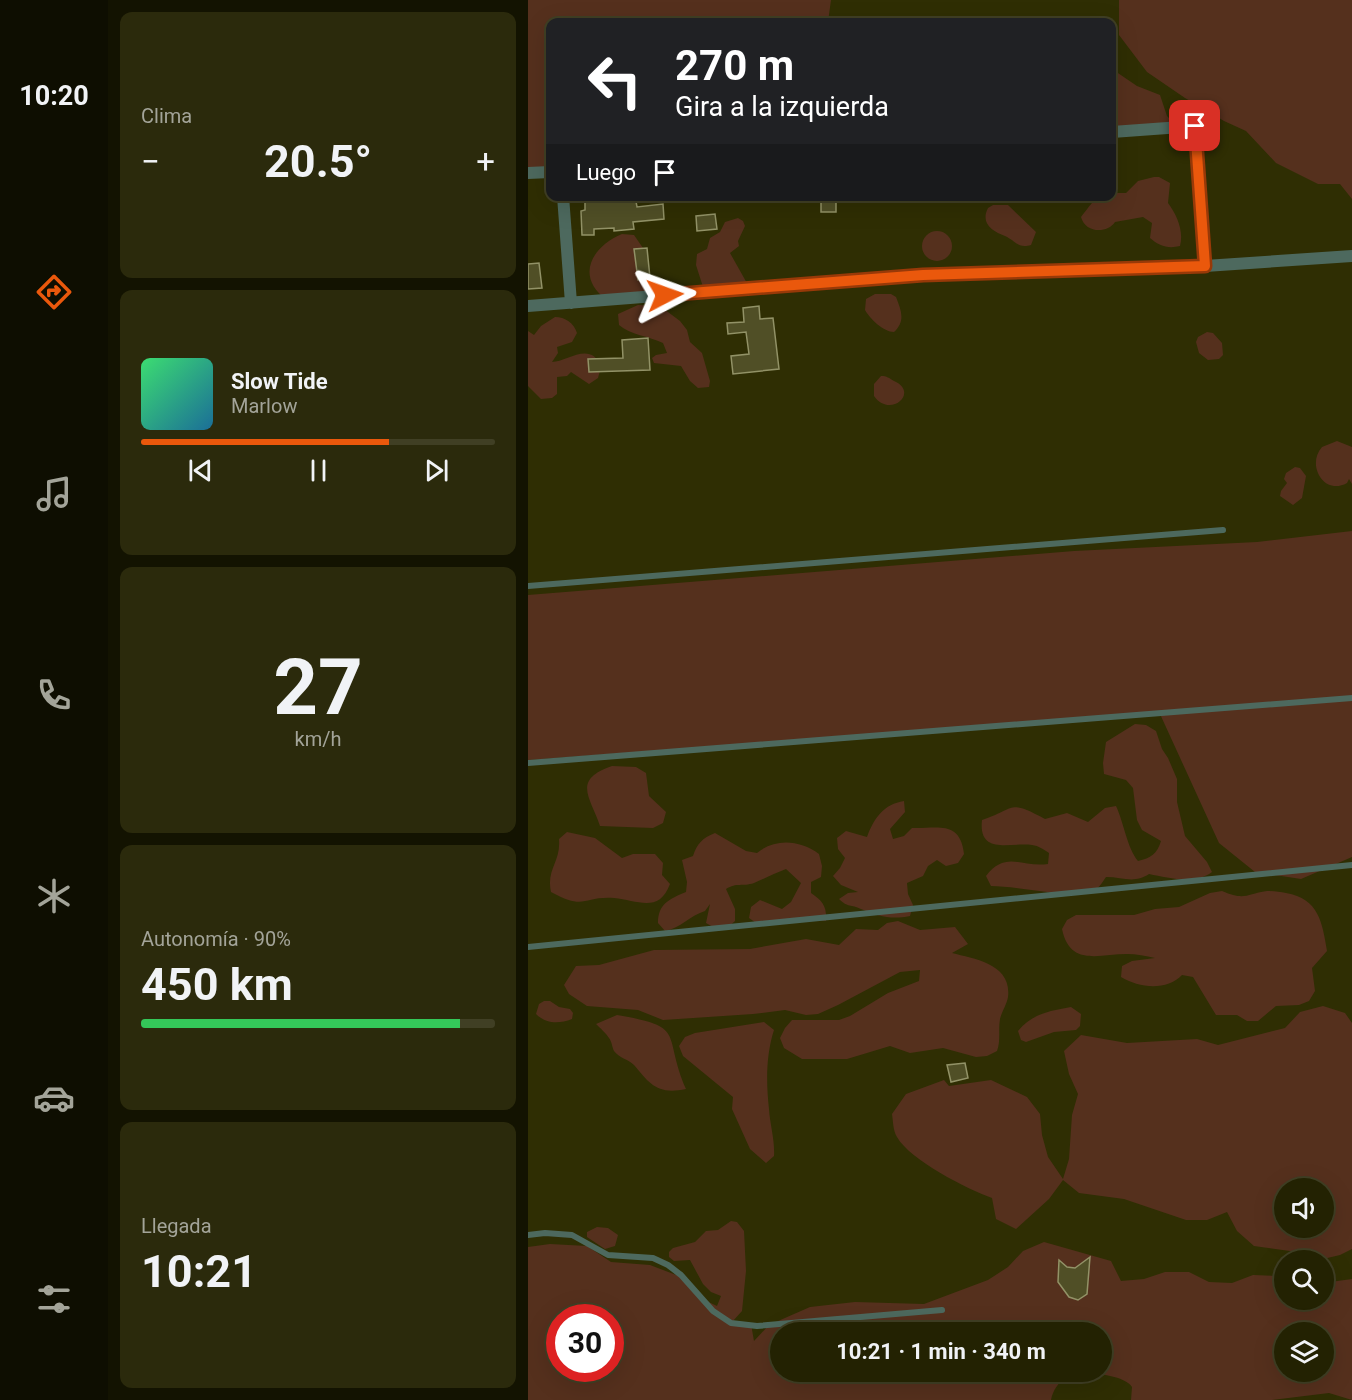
<!DOCTYPE html>
<html lang="es">
<head>
<meta charset="utf-8">
<style>
	body { margin:0; font-family:Roboto,sans-serif; background:#2b2a0c; color:#f1f3f6; height:100vh; display:flex; flex-direction:column; font-size:22px; white-space:nowrap }
	* { box-sizing:border-box; margin:0 }
	p { font-size:20px; color:#a3a499 }
	.icon { flex:none; width:33px; height:33px; fill:none; stroke:currentColor; stroke-width:2; stroke-linecap:round; stroke-linejoin:round }
	.map { position:relative; flex:1; overflow:hidden }
	.panel { display:flex; flex-direction:column; gap:12px; padding:12px; background:#131301; width:420px }
	.panel>* { flex:none }
	.top-card { position:absolute; left:18px; top:18px; width:570px; height:183px; border-radius:12px; box-shadow:0 6px 24px #0002,0 0 0 2px #403f24; background:#202124; color:#fff; overflow:hidden }
	.tools { position:absolute; left:746px; top:1178px; display:grid; gap:12px }
	.tools a { display:grid; place-items:center; width:60px; height:60px; border-radius:50%; background:#232202; box-shadow:0 6px 24px #0002,0 0 0 2px #403f24; font-size:30px }
	.speed { position:absolute; left:18px; top:1304px; display:flex; gap:12px; font-size:30px; font-weight:700; text-align:center }
	.speed>* { display:grid; place-content:center; width:78px; height:78px; border-radius:50%; background:#232202; box-shadow:0 6px 24px #0002,0 0 0 2px #403f24; line-height:1 }
	.speed .limit { border:9px solid #d22; background:#fff; color:#111 }
	.pin { position:absolute; display:grid; place-items:center; width:51px; height:51px; color:#fff; margin:-26px; border-radius:12px; box-shadow:0 3px 9px #0006 }
	.me { position:absolute; width:66px; margin:-33px; rotate:86deg; stroke-linejoin:round; filter:drop-shadow(0 0 4px #0008) }
	.turn { display:flex; align-items:center; gap:21px; height:126px; padding:0 30px; font-size:27px }
	.turn .icon { width:78px; height:78px; stroke-width:2.5 }
	.turn b { display:block; font-size:42px; line-height:51px }
	.then { display:flex; align-items:center; height:57px; padding:0 30px; background:#0003; gap:12px; font-size:22px }
	.big { font-size:45px; font-weight:700; line-height:1.1 }
	.panel .tile { flex:1; display:flex; flex-direction:column; justify-content:center; gap:9px; min-width:0; padding:0 21px; border-radius:12px; background:#2b2a0c }
	.panel .dial { align-items:center; gap:0 }
	.dial b { font-size:78px; line-height:1 }
	.song { display:flex; align-items:center; gap:18px }
	.cover { width:72px; height:72px; border-radius:9px; background:linear-gradient(135deg,hsl(140 70% 55%),hsl(200 70% 35%)) }
	.played { height:6px; border-radius:3px; background:linear-gradient(90deg,#ea580c 70%,#403f24 70%) }
	.keys { display:flex; justify-content:space-around; direction:ltr }
	.heat { display:flex; justify-content:space-between; align-items:center; font-size:33px; direction:ltr }
	.charge { height:9px; border-radius:4px; background:linear-gradient(90deg,#34c759 90%,#403f24 0) }
	.trip { position:absolute; left:242px; top:1322px; width:342px; height:60px; border-radius:30px; background:#232202; box-shadow:0 6px 24px #0002,0 0 0 2px #403f24; font-weight:700; line-height:60px; text-align:center }
	main { display:flex; flex:1; min-height:0 }
	.menu { display:flex; flex-direction:column; width:108px; justify-content:space-around; align-items:center; background:#0e0e01; color:#a3a499 }
	.menu .icon { width:42px; height:42px }
	.menu .current { color:#ea580c }
	.menu b { font-size:27px; color:#f1f3f6 }
	.map>svg:first-child { display:block }
	.green { fill:#55301d; fill-rule:evenodd }
	.building { fill:#504f26; stroke:#929267; stroke-width:1.5 }
	.lines { fill:none; stroke-linecap:round; stroke-linejoin:round }
	.service { stroke:#4d695e; stroke-width:6 }
	.minor { stroke:#4d695e; stroke-width:12 }
	.route-casing { stroke:#983908; stroke-width:15 }
	.route { stroke:#ea580c; stroke-width:10 }
</style>
</head>
<body>
<main>
<nav class="menu">
<b>10:20</b>
<svg class="icon current" aria-label="directions" viewBox="0 0 24 24"><path d="M12 3l9 9-9 9-9-9zM9 14v-3h6M13 9l2 2-2 2"/></svg>
<svg class="icon" aria-label="music" viewBox="0 0 24 24"><path d="M9 18V5l10-2v13"/><circle cx="6" cy="18" r="3"/><circle cx="16" cy="16" r="3"/></svg>
<svg class="icon" aria-label="phone" viewBox="0 0 24 24"><path d="M5 4h4l2 5-3 2q2 4 5 5l2-3 5 2v4C11 20 4 13 5 4z"/></svg>
<svg class="icon" aria-label="climate" viewBox="0 0 24 24"><path d="M12 3v18M4 7l16 10M4 17L20 7"/></svg>
<svg class="icon" aria-label="car" viewBox="0 0 24 24"><path d="M5 17H2v-5l4-1 3-4h7l3 4 3 1v5h-3M9 17h6M6 11h13"/><circle cx="7" cy="17" r="2"/><circle cx="17" cy="17" r="2"/></svg>
<svg class="icon" aria-label="filters" viewBox="0 0 24 24"><path d="M4 7h16M4 17h16"/><circle cx="9" cy="7" r="2"/><circle cx="15" cy="17" r="2"/></svg>
</nav>
<section class="panel">
<div class="tile"><p>Clima</p>
<div class="heat"><a>−</a><b class="big">20.5°</b><a>+</a></div>
</div>
<div class="tile">
<div class="song"><i class="cover"></i><div><b>Slow Tide</b><p>Marlow</p></div></div>
<div class="played"></div>
<div class="keys"><svg class="icon" aria-label="previous" viewBox="0 0 24 24"><path d="M18 5L8 12l10 7zM5 5v14"/></svg><svg class="icon" aria-label="pause" viewBox="0 0 24 24"><path d="M8 5v14M16 5v14"/></svg><svg class="icon" aria-label="next" viewBox="0 0 24 24"><path d="M6 5l10 7-10 7zM19 5v14"/></svg></div>
</div>
<div class="tile dial"><b>27</b><p>km/h</p></div>
<div class="tile"><p>Autonomía · 90%</p><b class="big">450 km</b><div class="charge"></div></div>
<div class="tile"><p>Llegada</p><b class="big">10:21</b></div>
</section>
<div class="map">
<svg width="824" height="1400" viewBox="0 0 824 1400">
	<rect width="100%" height="100%" fill="#2f2e03"/>
	<path class="green" d="M 0,0 L 303,0 L 300,22 L 22,22 L 22,169 L 0,170 Z
		M 591,0 L 824,0 L 824,199 L 812,184 L 790,184 L 748,163 L 718,131 L 696,121 L 657,98 L 619,72 L 591,35 Z
		M 584,69 L 609,86 L 632,95 L 639,116 L 645,122 L 584,133 Z
		M 626,177 L 631,177 L 642,183 L 640,203 C 649,215 656,231 652,246 C 640,249 631,246 622,238 L 624,223 L 615,217 L 587,222 C 579,234 557,233 553,217 C 564,204 565,196 584,196 L 584,193 L 598,193 L 610,181 Z
		M 480,205 L 508,232 L 503,245 C 490,249 488,241 477,236 C 465,231 452,224 460,208 L 465,205 Z
		M 210,218 L 215,221 L 217,226 L 210,241 L 211,246 L 202,253 L 220,285 L 175,287 L 168,265 L 169,254 L 179,249 L 182,238 L 192,232 L 197,222 Z
		M394 246a15 15 0 1 1 30 0a15 15 0 1 1-30 0Z
		M 94,234 L 106,235 L 115,248 L 117,295 L 79,300 C 47,277 63,247 94,234 Z
		M 347,294 L 363,294 L 368,297 C 373,310 378,321 366,332 C 356,332 342,319 337,310 L 338,299 Z
		M 110,305 L 132,306 L 152,321 L 159,330 L 162,342 L 174,353 L 182,381 L 181,387 L 170,388 L 162,381 L 153,366 L 126,363 L 124,358 L 128,355 L 139,353 L 135,343 C 121,336 102,335 91,325 L 90,314 Z
		M 27,317 C 37,317 46,323 49,333 L 44,342 L 29,347 L 30,353 L 24,362 C 39,362 63,340 73,367 L 70,378 L 61,384 L 43,372 L 39,376 L 29,377 L 29,394 L 24,398 L 13,399 L 0,386 L 0,331 L 6,335 L 13,326 Z
		M 679,332 L 685,333 L 694,343 L 695,355 L 691,359 L 680,360 L 671,353 L 668,342 L 670,337 Z
		M 353,376 C 359,376 361,378 366,381 C 392,392 362,419 346,396 L 346,384 Z
		M 809,441 L 824,447 L 824,484 L 821,479 L 819,483 C 796,496 778,465 794,447 Z
		M 767,467 L 772,468 L 778,476 L 774,498 L 765,505 L 752,496 L 753,491 L 759,483 L 756,479 L 758,473 Z
		M 824,531 L 824,857 L 773,879 L 727,872 L 691,843 L 632,714 L 0,760 L 0,595 L 546,551 L 729,542 Z
		M 607,724 L 618,725 L 628,731 L 634,749 L 640,758 L 649,779 L 649,802 L 657,836 L 679,862 L 684,872 C 667,885 641,878 621,874 C 606,884 595,877 578,877 C 574,883 569,891 562,893 C 540,898 490,886 463,886 L 458,876 C 478,850 494,868 520,864 L 521,853 C 515,849 511,846 504,845 C 483,842 450,856 454,820 C 489,808 480,799 517,819 L 539,813 L 560,822 L 577,808 L 588,806 C 596,823 599,848 610,861 C 623,858 629,854 633,841 L 614,830 L 609,820 L 605,788 L 598,780 L 576,774 L 575,763 L 578,742 Z
		M 84,766 L 108,767 L 118,773 L 121,796 L 138,812 L 135,823 L 125,828 L 72,826 C 63,798 43,780 84,766 Z
		M 376,801 L 377,812 L 362,829 L 365,839 L 376,836 L 384,828 C 410,829 432,820 436,854 L 430,863 L 418,866 L 409,860 L 400,866 L 395,876 L 379,883 L 380,894 L 385,905 L 382,916 C 363,920 350,916 333,909 C 323,904 320,908 311,899 L 320,893 L 330,892 L 313,885 L 305,876 L 312,868 L 317,858 L 310,849 L 309,838 L 318,831 L 339,837 C 346,818 356,804 376,801 Z
		M 39,832 L 67,838 L 94,858 L 105,854 L 127,854 L 135,863 L 134,875 L 142,884 C 131,914 109,900 86,898 C 54,896 58,911 23,892 C 18,869 33,862 31,839 Z
		M 187,833 L 218,851 L 229,853 C 247,838 272,840 291,854 L 294,866 L 293,877 L 283,882 L 283,893 C 295,901 299,907 298,921 L 276,919 L 231,925 L 221,918 L 223,907 L 232,900 L 254,909 L 263,902 L 273,883 L 258,869 C 247,873 236,879 226,883 C 214,887 209,882 198,889 L 207,909 L 207,921 L 198,929 L 187,928 L 178,923 L 182,904 L 177,911 C 161,916 153,928 137,931 L 130,923 C 130,904 141,899 158,892 L 159,882 L 154,860 L 165,856 C 169,844 174,838 187,833 Z
		M 694,891 C 717,901 718,894 739,891 C 745,891 752,892 758,893 C 791,899 794,922 799,951 L 784,968 L 787,991 L 781,1001 L 771,1005 L 748,1006 L 730,1021 L 719,1021 L 709,1015 L 688,1015 L 665,977 L 654,975 C 639,991 611,988 593,977 L 594,966 L 604,961 L 627,958 C 618,956 608,954 599,954 C 571,954 542,967 534,929 L 539,920 L 548,915 L 606,915 L 627,909 L 651,907 L 682,893 Z
		M 370,921 L 392,930 L 427,927 L 440,944 L 424,953 C 447,959 484,964 480,997 C 479,1004 474,1011 472,1019 C 470,1030 473,1040 469,1051 L 459,1056 L 448,1057 L 415,1048 L 382,1053 L 362,1046 L 319,1059 L 274,1059 L 256,1048 L 252,1038 L 257,1028 L 264,1020 L 311,1020 L 322,1016 L 360,993 L 391,981 L 392,970 L 372,972 L 310,1005 L 290,1014 L 278,1015 L 257,1010 L 225,1014 L 135,1020 L 110,1010 L 59,1006 L 41,994 L 36,985 L 48,966 L 71,965 L 126,950 L 222,949 L 278,939 L 311,945 L 328,929 L 350,930 L 359,923 Z
		M 16,1001 L 22,1001 L 31,1007 L 42,1009 L 45,1013 L 44,1019 C 31,1024 18,1024 8,1014 L 11,1004 Z
		M 795,1006 L 817,1013 L 824,1023 L 824,1249 L 812,1255 L 791,1260 L 769,1252 L 726,1246 L 709,1231 L 699,1212 L 679,1220 L 658,1220 L 596,1199 L 551,1193 L 535,1180 L 521,1199 L 488,1229 L 468,1219 L 464,1198 C 439,1189 382,1160 369,1137 C 365,1131 365,1120 364,1114 L 378,1094 L 416,1080 L 421,1086 L 463,1080 L 499,1097 L 512,1114 L 514,1135 L 520,1157 L 535,1179 L 541,1159 L 544,1115 L 550,1094 L 541,1074 L 536,1051 L 553,1035 L 599,1043 L 669,1039 L 690,1045 L 757,1028 L 772,1012 ZM 756,1188 L 795,1188 L 795,1227 L 756,1227 Z
		M 543,1007 L 553,1014 L 552,1026 L 548,1030 L 526,1032 L 498,1042 L 493,1040 L 490,1031 C 505,1013 522,1011 543,1007 Z
		M 89,1015 C 160,1027 134,1033 158,1089 C 129,1095 122,1084 106,1065 C 100,1059 91,1058 86,1051 C 84,1047 84,1042 81,1038 C 78,1033 72,1028 68,1024 Z
		M 236,1022 L 246,1030 C 238,1055 238,1082 241,1109 C 242,1125 247,1140 246,1156 L 238,1163 L 222,1149 L 204,1109 L 205,1097 L 155,1056 L 151,1046 L 157,1037 L 167,1033 Z
		M 203,1221 L 209,1222 L 216,1231 L 218,1271 L 214,1311 L 204,1322 L 223,1324 L 226,1341 L 241,1325 L 282,1307 L 327,1302 L 396,1304 L 460,1280 L 480,1267 L 495,1251 L 516,1242 L 583,1261 L 593,1281 L 616,1279 L 637,1272 L 661,1272 L 681,1282 L 704,1283 L 725,1275 L 748,1276 L 756,1279 L 756,1299 L 795,1299 L 795,1283 L 824,1279 L 824,1400 L 801,1393 L 744,1400 L 603,1400 L 604,1387 C 596,1374 552,1370 540,1377 C 530,1382 525,1390 523,1400 L 0,1400 L 0,1247 L 22,1244 L 59,1246 L 83,1262 L 122,1265 L 156,1278 L 172,1298 L 189,1306 L 193,1296 L 183,1292 L 175,1284 L 162,1260 L 146,1261 L 141,1257 L 141,1252 L 145,1248 L 167,1242 L 178,1231 L 190,1230 ZM 32,1317 L 82,1317 L 82,1368 L 32,1368 ZM 252,1332 L 573,1332 L 573,1371 L 252,1371 ZM 756,1332 L 795,1332 L 795,1371 L 756,1371 Z
		M 69,1227 L 80,1228 L 90,1235 L 87,1246 L 77,1249 L 59,1237 L 59,1232 Z"/>
	<path class="building" d="M 57,196 L 107,196 L 109,207 L 135,204 L 136,219 L 105,222 L 106,229 L 86,231 L 86,228 L 66,229 L 66,235 L 54,235 L 53,211 L 57,210 Z
		M 293,196 L 308,196 L 308,212 L 293,212 Z
		M 187,214 L 189,229 L 169,231 L 168,216 Z
		M 119,248 L 122,278 L 110,280 L 106,249 Z
		M 11,263 L 14,288 L 0,289 L 0,264 Z
		M 231,306 L 232,319 L 245,318 L 251,369 L 205,374 L 203,356 L 221,354 L 218,332 L 200,334 L 199,323 L 216,322 L 215,308 Z
		M 120,338 L 122,370 L 61,372 L 60,359 L 95,358 L 94,340 Z
		M 437,1063 L 440,1078 L 423,1082 L 419,1065 Z
		M 562,1257 L 559,1294 L 550,1300 L 541,1297 L 530,1282 L 531,1260 L 539,1267 L 547,1268 Z"/>
	<g class="lines">
		<path class="service" d="M 0,586 L 695,530
			M 0,763 L 824,698
			M 0,947 L 824,865
			M 0,1235 L 17,1233 L 44,1235 L 80,1255 L 125,1258 L 140,1265 L 153,1275 L 185,1311 L 203,1323 L 229,1326 L 414,1310"/>
		<path class="minor" d="M 584,132 L 667,126 L 677,266
			M 0,173 L 22,172
			M 35,196 L 43,303
			M 0,306 L 395,275 L 677,266 L 824,256"/>
	</g>
	<g class="lines">
		<g class="route-casing">
			<path id="route" d="M 137,295 L 395,275 L 677,266 L 667,126"/>
		</g>
		<use href="#route" class="route"/>
	</g>
</svg>
<div class="tools">
<a><svg class="icon" aria-label="sound" viewBox="0 0 24 24"><path d="M4 9h4l5-4v14l-5-4H4zM17 9q2 3 0 6"/></svg></a>
<a><svg class="icon" aria-label="search" viewBox="0 0 24 24"><circle cx="10" cy="10" r="6"/><path d="M15 15l6 6"/></svg></a>
<a><svg class="icon" aria-label="layers" viewBox="0 0 24 24"><path d="M12 4l9 5-9 5-9-5zM3 14l9 5 9-5"/></svg></a>
</div>
<div class="speed"><div class="limit">30</div></div>
<div class="pin" style="left:667px;top:126px;background:#d93025"><svg class="icon" aria-label="arrive" viewBox="0 0 24 24"><path d="M6 21V4h12l-3 4 3 4H6"/></svg></div>
<svg class="me" style="left:137px;top:295px" viewBox="-20 -20 40 40"><path d="M0-17L14 15 0 8-14 15z" fill="#ea580c" stroke="#fff" stroke-width="4"/></svg>
<div class="trip">10:21 · 1 min · 340 m</div>
<div class="top-card">
<div class="turn"><svg class="icon" aria-label="left" viewBox="0 0 24 24"><path d="M17 20v-9H6M10 6l-5 5 5 5"/></svg><div><b>270 m</b>Gira a la izquierda</div></div>
<div class="then">Luego<svg class="icon" aria-label="arrive" viewBox="0 0 24 24"><path d="M6 21V4h12l-3 4 3 4H6"/></svg></div>
</div>
</div>
</main>
</body>
</html>
